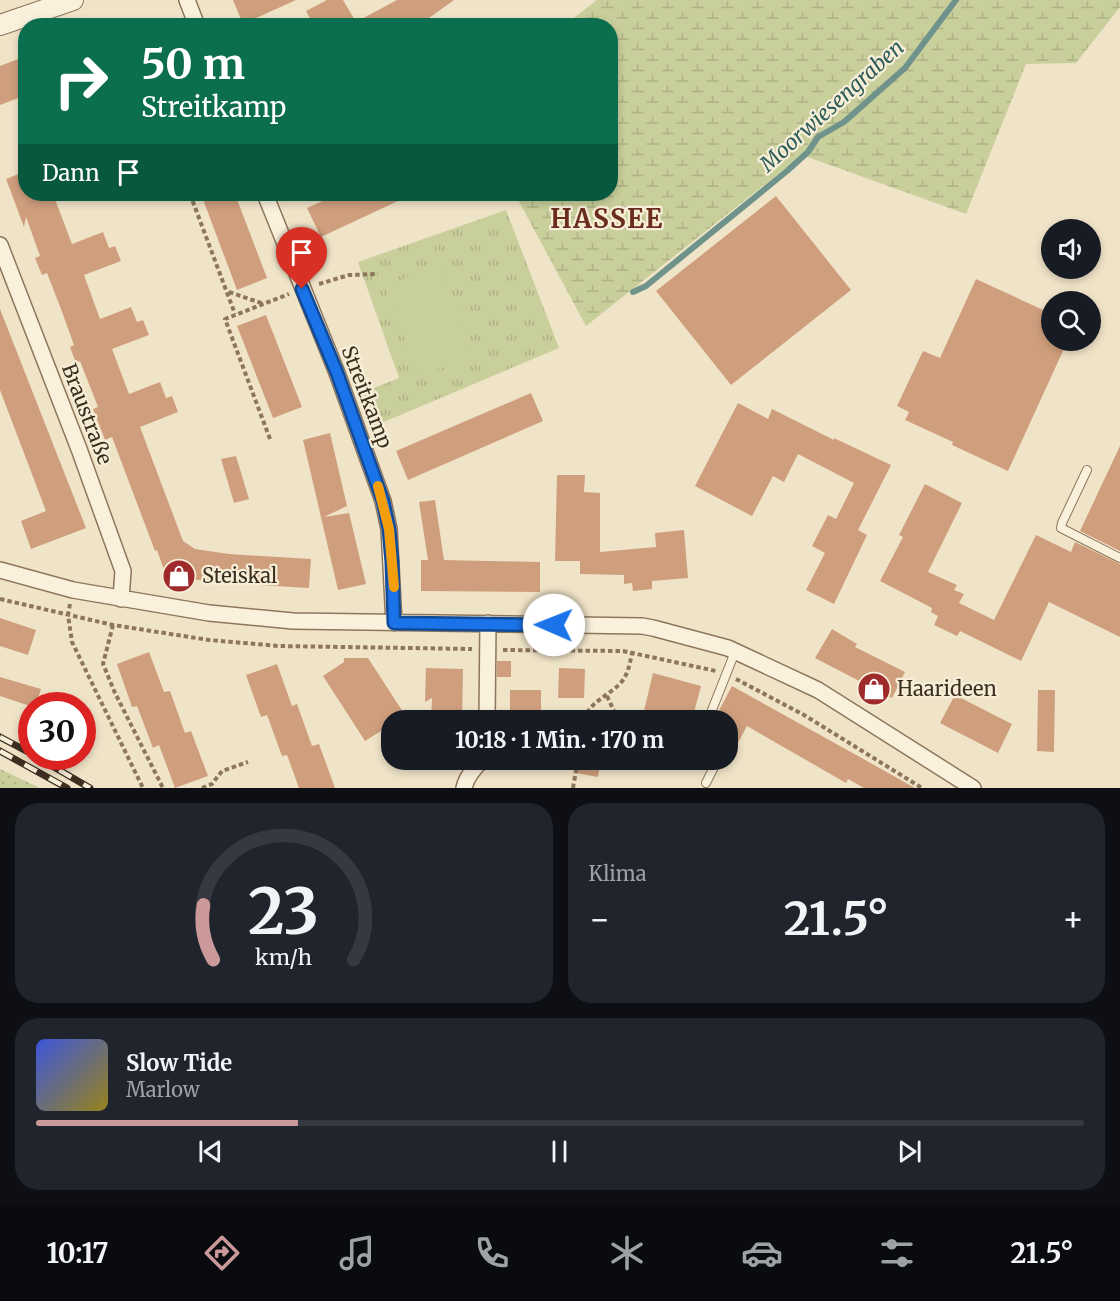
<!DOCTYPE html>
<html lang="de">
<head>
<meta charset="utf-8">
<style>
	body { margin:0; font-family:Merriweather,serif; background:#20242c; color:#f1f3f6; height:100vh; display:flex; flex-direction:column; font-size:22px; white-space:nowrap }
	* { box-sizing:border-box; margin:0 }
	p { font-size:20px; color:#9ea1a6 }
	.icon { flex:none; width:33px; height:33px; fill:none; stroke:currentColor; stroke-width:2; stroke-linecap:round; stroke-linejoin:round }
	.map { position:relative; height:788px; overflow:hidden }
	.details { display:flex; flex-direction:column; gap:15px; padding:15px; background:#0d0f14; flex:1 }
	.details>* { flex:none }
	.guide { position:absolute; left:18px; top:18px; width:600px; height:183px; border-radius:24px; box-shadow:0 3px 9px #0003; background:#0b6e4f; color:#fff; overflow:hidden }
	.controls { position:absolute; left:1041px; top:219px; display:grid; gap:12px }
	.controls a { display:grid; place-items:center; width:60px; height:60px; border-radius:50%; background:#171b24; box-shadow:0 3px 9px #0003; font-size:30px }
	.speed { position:absolute; left:18px; top:692px; display:flex; gap:12px; font-size:30px; font-weight:700; text-align:center }
	.speed>* { display:grid; place-content:center; width:78px; height:78px; border-radius:50%; background:#171b24; box-shadow:0 3px 9px #0003; line-height:1 }
	.speed .limit { border:9px solid #d22; background:#fff; color:#111 }
	.pin { position:absolute; display:grid; place-items:center; width:51px; height:51px; color:#fff; margin:-62px -26px; border-radius:50% 50% 50% 0; rotate:-45deg; box-shadow:0 0 6px #0007 }
	.pin .icon { rotate:45deg }
	.me { position:absolute; width:66px; margin:-33px; rotate:271deg; stroke-linejoin:round; filter:drop-shadow(0 0 4px #0008) }
	.turn { display:flex; align-items:center; gap:21px; height:126px; padding:0 24px; font-size:27px }
	.turn .icon { width:78px; height:78px; stroke-width:2.5 }
	.turn b { display:block; font-size:42px; line-height:51px }
	.then { display:flex; align-items:center; height:57px; padding:0 24px; background:#0003; gap:12px; font-size:22px }
	.big { font-size:45px; font-weight:700; line-height:1.1 }
	.details .widget { flex:1; display:flex; flex-direction:column; justify-content:center; gap:9px; min-width:0; padding:0 21px; border-radius:24px; background:#20242c }
	.details .dial { align-items:center; gap:0 }
	.dial svg { height:156px; overflow:visible; fill:none; stroke:#363941; stroke-width:7; stroke-linecap:round; text-anchor:middle }
	.dial text { fill:#f1f3f6; stroke:none }
	.song { display:flex; align-items:center; gap:18px }
	.cover { width:72px; height:72px; border-radius:9px; background:linear-gradient(135deg,hsl(230 70% 55%),hsl(50 70% 35%)) }
	.played { height:6px; border-radius:3px; background:linear-gradient(90deg,#cc999b 25%,#363941 25%) }
	.keys { display:flex; justify-content:space-around; direction:ltr }
	.heat { display:flex; justify-content:space-between; align-items:center; font-size:33px; direction:ltr }
	.details .tiles { flex:1; display:grid; gap:15px; grid-template-columns:1fr 1fr }
	.widget:last-child { grid-column:span 2 }
	.trip { position:absolute; left:381px; top:710px; width:357px; height:60px; border-radius:24px; background:#171b24; box-shadow:0 3px 9px #0003; font-weight:700; line-height:60px; text-align:center }
	.tabs { display:flex; height:96px; justify-content:space-around; align-items:center; background:#090b0e; color:#9ea1a6 }
	.tabs .icon { width:42px; height:42px }
	.tabs .current { color:#cc999b }
	.tabs b { font-size:27px; color:#f1f3f6 }
	.map>svg:first-child { display:block }
	.grass { fill:url(#grass-dots) }
	.wetland { fill:url(#wetland-marsh) }
	.park { fill:url(#park-tufts) }
	.pitch { fill:#c9cf9b }
	.lines { fill:none; stroke-linecap:round; stroke-linejoin:round }
	.stream { stroke:#6f938a; stroke-width:6 }
	.building { fill:#cf9f7d }
	.service-casing { stroke:#8d765c; stroke-width:10 }
	.minor-casing { stroke:#8d765c; stroke-width:18 }
	.tertiary-casing { stroke:#8d765c; stroke-width:22 }
	.path { stroke:#8d765c; stroke-width:4; stroke-dasharray:4.5 3; stroke-linecap:butt }
	.service { stroke:#faf1dc; stroke-width:8 }
	.minor { stroke:#faf1dc; stroke-width:15 }
	.tertiary { stroke:#faf1dc; stroke-width:20 }
	.rail-casing { stroke:#3d2e20; stroke-width:7 }
	.rail { stroke:#f7eed8; stroke-width:4.5; stroke-dasharray:14; stroke-linecap:butt }
	.route-casing { stroke:#114b97; stroke-width:15 }
	.route { stroke:#1a73e8; stroke-width:10 }
	.slow { stroke:#f59e0b; stroke-width:10 }
	.labels { text-anchor:middle; stroke-width:4.5; stroke-linejoin:round; paint-order:stroke }
	.street-label { font-size:20px; fill:#3d2e20; stroke:#f7eed8 }
	.poi-label { font-size:20px; fill:#3d2e20; stroke:#f7eed8; text-anchor:start }
	.water-label { font-size:21px; font-style:italic; fill:#2f5d5a; stroke:#f7eed8 }
	.district-label { font-size:26px; font-weight:bold; letter-spacing:1.5px; fill:#6b2e1e; stroke:#f7eed8 }
</style>
</head>
<body>
<div class="map">
<svg width="1120" height="788" viewBox="0 0 1120 788">
	<defs>
		<pattern id="grass-dots" width="8" height="8" patternUnits="userSpaceOnUse" patternTransform="scale(1.5)"><rect width="8" height="8" fill="#c9cf9b"/><path d="M2 2h.1M6 6h.1" fill="none" stroke="#aeb285" stroke-width="1.8" stroke-linecap="round"/></pattern>
		<pattern id="wetland-marsh" width="20" height="14" patternUnits="userSpaceOnUse" patternTransform="scale(1.5)"><rect width="20" height="14" fill="#c9cf9b"/><path d="M1 5h8M5 5V1M11 12h8M15 12V8" fill="none" stroke="#aeb285"/></pattern>
		<pattern id="park-tufts" width="24" height="20" patternUnits="userSpaceOnUse" patternTransform="scale(1.5)"><rect width="24" height="20" fill="#c9cf9b"/><path d="M3 7l-1-3M5 7V3M7 7l1-3M15 17l-1-3M17 17v-4M19 17l1-3" fill="none" stroke="#aeb285"/></pattern>
	</defs>
	<rect width="100%" height="100%" fill="#f0e4c8"/>
	<path class="grass" d="M 0,769 L 38,787 L 39,788 L 0,788 Z"/>
	<path class="wetland" d="M 597,0 L 1120,0 L 1120,7 L 1076,63 L 1026,64 L 966,214 L 802,155 L 586,326 L 515,194 L 610,194 L 610,26 L 565,25 Z"/>
	<path class="park" d="M 506,210 L 559,348 L 372,427 L 359,394 L 399,378 L 358,262 Z"/>
	<path class="pitch" d="M 440,265 L 475,356 L 419,377 L 384,286 Z"/>
	<g class="lines">
		<path class="stream" d="M 633,292 L 646,286 L 787,171 L 808,152 L 818,137 L 844,122 L 905,68 L 956,0"/>
	</g>
	<path class="building" d="M 233,0 L 296,0 L 243,24 Z
		M 327,0 L 343,0 L 356,22 L 397,0 L 454,0 L 418,26 L 314,26 L 306,11 Z
		M 26,56 L 26,95 L 0,105 L 0,66 Z
		M 26,171 L 26,194 L 53,194 L 72,244 L 103,232 L 109,248 L 115,246 L 121,261 L 84,275 L 100,319 L 131,307 L 137,322 L 143,320 L 149,335 L 112,349 L 129,394 L 160,382 L 166,398 L 172,396 L 178,412 L 140,427 L 183,541 L 195,549 L 229,554 L 311,559 L 309,588 L 225,583 L 191,579 L 191,577 L 173,575 L 163,567 L 157,550 L 155,551 L 112,437 L 105,440 L 93,409 L 98,407 L 80,361 L 76,363 L 70,347 L 74,345 L 61,309 L 47,273 L 42,275 L 35,258 L 40,256 L 26,217 L 24,227 L 6,179 Z
		M 201,194 L 235,194 L 267,278 L 237,290 Z
		M 338,194 L 413,194 L 321,237 L 307,208 Z
		M 776,196 L 851,290 L 731,385 L 656,291 Z
		M 976,279 L 1052,314 L 1052,340 L 1068,340 L 1008,471 L 952,445 L 953,442 L 905,420 L 909,412 L 897,406 L 923,351 L 940,358 Z
		M 0,309 L 86,528 L 31,549 L 21,521 L 46,511 L 0,390 Z
		M 266,315 L 302,407 L 273,418 L 237,326 Z
		M 531,393 L 543,421 L 408,480 L 396,451 Z
		M 738,403 L 768,419 L 772,409 L 834,440 L 834,438 L 891,465 L 858,530 L 867,535 L 834,604 L 806,590 L 825,553 L 812,546 L 828,515 L 836,519 L 854,483 L 798,454 L 784,482 L 773,476 L 752,516 L 695,486 Z
		M 330,433 L 347,506 L 324,517 L 349,513 L 366,584 L 338,590 L 303,440 Z
		M 1120,446 L 1120,551 L 1080,531 Z
		M 236,456 L 249,499 L 234,503 L 221,459 Z
		M 557,475 L 585,475 L 584,492 L 600,493 L 600,552 L 656,547 L 655,533 L 684,530 L 688,578 L 652,581 L 652,589 L 633,591 L 632,583 L 624,584 L 624,575 L 580,574 L 580,561 L 555,561 Z
		M 925,484 L 962,503 L 928,572 L 957,585 L 954,590 L 964,594 L 959,603 L 994,620 L 1036,535 L 1071,552 L 1075,542 L 1120,564 L 1120,637 L 1049,602 L 1021,661 L 960,631 L 957,636 L 934,625 L 938,616 L 931,612 L 932,608 L 880,581 L 903,537 L 899,535 Z
		M 435,500 L 444,560 L 540,562 L 540,592 L 421,591 L 421,560 L 428,560 L 419,502 Z
		M 0,618 L 36,630 L 28,655 L 0,646 Z
		M 832,629 L 857,644 L 855,647 L 905,672 L 892,698 L 815,658 Z
		M 149,652 L 164,692 L 170,691 L 185,733 L 191,731 L 208,776 L 175,788 L 159,745 L 153,748 L 137,706 L 132,707 L 117,664 Z
		M 344,658 L 368,658 L 405,715 L 398,720 L 392,720 L 392,724 L 365,741 L 323,676 L 344,662 Z
		M 497,661 L 511,661 L 511,677 L 497,677 Z
		M 277,664 L 292,706 L 297,704 L 312,746 L 319,744 L 335,788 L 299,788 L 287,755 L 282,756 L 267,715 L 261,717 L 246,675 Z
		M 426,668 L 463,669 L 462,720 L 431,719 L 432,698 L 425,702 Z
		M 559,668 L 585,669 L 584,698 L 558,698 Z
		M 653,673 L 701,686 L 692,720 L 681,720 L 644,711 Z
		M 0,677 L 41,689 L 36,705 L 27,705 L 0,696 Z
		M 732,686 L 867,761 L 915,788 L 864,788 L 848,779 L 846,783 L 747,726 L 728,761 L 728,720 L 714,720 Z
		M 510,690 L 541,690 L 541,720 L 510,720 Z
		M 1038,690 L 1055,690 L 1054,752 L 1037,751 Z
		M 955,695 L 1012,724 L 998,753 L 940,723 Z
		M 579,759 L 601,759 L 598,777 L 576,773 Z"/>
	<g class="lines">
		<g class="service-casing">
			<path id="service" d="M 1087,470 L 1062,523 L 1061,528 L 1120,558
				M 708,720 L 735,652
				M 706,783 L 718,759"/>
		</g>
		<g class="minor-casing">
			<path id="minor" d="M 187,0 L 197,26
				M 265,194 L 337,373 L 383,501 L 389,529 L 394,623
				M 0,245 L 79,449 L 123,571 L 121,599
				M 0,570 L 73,590 L 209,613 L 293,621 L 642,626 L 653,628 L 728,648 L 818,690 L 973,788
				M 487,720 L 488,623
				M 464,788 C 466,777 475,767 483,759"/>
		</g>
		<g class="tertiary-casing">
			<path id="tertiary" d="M 0,25 L 73,0"/>
		</g>
		<path class="path" d="M 190,194 L 235,314
			M 319,284 L 349,275 L 378,274
			M 229,292 L 264,304
			M 270,439 L 225,319 L 289,294
			M 0,599 L 113,625 L 209,640 L 279,646 L 472,649
			M 70,604 L 68,615 L 72,642 L 143,788
			M 113,625 L 103,664 L 115,693 L 163,788
			M 503,650 L 623,651 L 716,671
			M 736,679 L 804,715 L 922,788
			M 607,696 L 615,713
			M 585,720 C 588,701 612,695 623,680 C 629,671 630,662 632,653
			M 202,788 L 212,784 L 222,771 L 248,762
			M 573,788 L 578,759"/>
		<use href="#service" class="service"/>
		<use href="#minor" class="minor"/>
		<use href="#tertiary" class="tertiary"/>
		<g class="rail-casing">
			<path id="rail" d="M 0,737 L 32,754
				M 0,751 L 67,788
				M 35,756 L 90,788"/>
		</g>
		<use href="#rail" class="rail"/>
	</g>
	<g class="lines">
		<g class="route-casing">
			<path id="route" d="M 302,289 L 337,373 L 383,501 L 389,529 L 392,562 L 394,623 L 554,625"/>
		</g>
		<use href="#route" class="route"/>
		<path class="slow" d="M 378,486 L 389,529 L 394,587"/>
	</g>
	<defs>
		<g id="shop-disc" transform="scale(1.725)"><circle r="9.5" fill="#9e2a2b" stroke="#f7eed8"/><path d="M-5-2.5h2.3a2.7 3.5 0 0 1 5.4 0H5L5.5 6h-11ZM-1.5-2.5h3a1.5 2.3 0 0 0-3 0Z" fill="#fff"/></g>
	</defs>
	<g fill-rule="evenodd">
		<use href="#shop-disc" x="179" y="576"/>
		<use href="#shop-disc" x="874" y="689"/>
	</g>
	<g class="labels">
		<g class="street-label">
			<text transform="translate(367 397) rotate(69)" y="7">Streitkamp</text>
			<text transform="translate(87 414) rotate(69)" y="7">Braustraße</text>
		</g>
		<g class="poi-label">
			<text x="202" y="583">Steiskal</text>
			<text x="897" y="696">Haarideen</text>
		</g>
		<g class="water-label">
			<text transform="translate(832 106) rotate(-42)" y="7">Moorwiesengraben</text>
		</g>
		<g class="district-label">
			<text x="607" y="228">HASSEE</text>
		</g>
	</g>
</svg>
<div class="controls">
<a><svg class="icon" aria-label="sound" viewBox="0 0 24 24"><path d="M4 9h4l5-4v14l-5-4H4zM17 9q2 3 0 6"/></svg></a>
<a><svg class="icon" aria-label="search" viewBox="0 0 24 24"><circle cx="10" cy="10" r="6"/><path d="M15 15l6 6"/></svg></a>
</div>
<div class="speed"><div class="limit">30</div></div>
<div class="pin" style="left:302px;top:289px;background:#d93025"><svg class="icon" aria-label="arrive" viewBox="0 0 24 24"><path d="M6 21V4h12l-3 4 3 4H6"/></svg></div>
<svg class="me" style="left:554px;top:625px" viewBox="-20 -20 40 40"><circle r="19" fill="#fff"/><path d="M0-13L10 11 0 6-10 11z" fill="#1a73e8"/></svg>
<div class="trip">10:18 · 1 Min. · 170 m</div>
<div class="guide">
<div class="turn"><svg class="icon" aria-label="right" viewBox="0 0 24 24"><path d="M7 20v-9h11M14 6l5 5-5 5"/></svg><div><b>50 m</b>Streitkamp</div></div>
<div class="then">Dann<svg class="icon" aria-label="arrive" viewBox="0 0 24 24"><path d="M6 21V4h12l-3 4 3 4H6"/></svg></div>
</div>
</div>
<section class="details">
<div class="tiles">
<div class="widget dial"><svg viewBox="0 0 100 80">
<path d="M14 69A42 42 0 1 1 86 69"/>
<path d="M14 69A42 42 0 0 1 9 41" stroke="#cc999b"/>
<text x="50" y="56" font-size="32" font-weight="700">23</text>
<text x="50" y="72" font-size="11">km/h</text>
</svg></div>
<div class="widget"><p>Klima</p>
<div class="heat"><a>−</a><b class="big">21.5°</b><a>+</a></div>
</div>
<div class="widget">
<div class="song"><i class="cover"></i><div><b>Slow Tide</b><p>Marlow</p></div></div>
<div class="played"></div>
<div class="keys"><svg class="icon" aria-label="previous" viewBox="0 0 24 24"><path d="M18 5L8 12l10 7zM5 5v14"/></svg><svg class="icon" aria-label="pause" viewBox="0 0 24 24"><path d="M8 5v14M16 5v14"/></svg><svg class="icon" aria-label="next" viewBox="0 0 24 24"><path d="M6 5l10 7-10 7zM19 5v14"/></svg></div>
</div>
</div>
</section>
<nav class="tabs">
<b>10:17</b>
<svg class="icon current" aria-label="directions" viewBox="0 0 24 24"><path d="M12 3l9 9-9 9-9-9zM9 14v-3h6M13 9l2 2-2 2"/></svg>
<svg class="icon" aria-label="music" viewBox="0 0 24 24"><path d="M9 18V5l10-2v13"/><circle cx="6" cy="18" r="3"/><circle cx="16" cy="16" r="3"/></svg>
<svg class="icon" aria-label="phone" viewBox="0 0 24 24"><path d="M5 4h4l2 5-3 2q2 4 5 5l2-3 5 2v4C11 20 4 13 5 4z"/></svg>
<svg class="icon" aria-label="climate" viewBox="0 0 24 24"><path d="M12 3v18M4 7l16 10M4 17L20 7"/></svg>
<svg class="icon" aria-label="car" viewBox="0 0 24 24"><path d="M5 17H2v-5l4-1 3-4h7l3 4 3 1v5h-3M9 17h6M6 11h13"/><circle cx="7" cy="17" r="2"/><circle cx="17" cy="17" r="2"/></svg>
<svg class="icon" aria-label="filters" viewBox="0 0 24 24"><path d="M4 7h16M4 17h16"/><circle cx="9" cy="7" r="2"/><circle cx="15" cy="17" r="2"/></svg>
<b>21.5°</b>
</nav>
</body>
</html>
